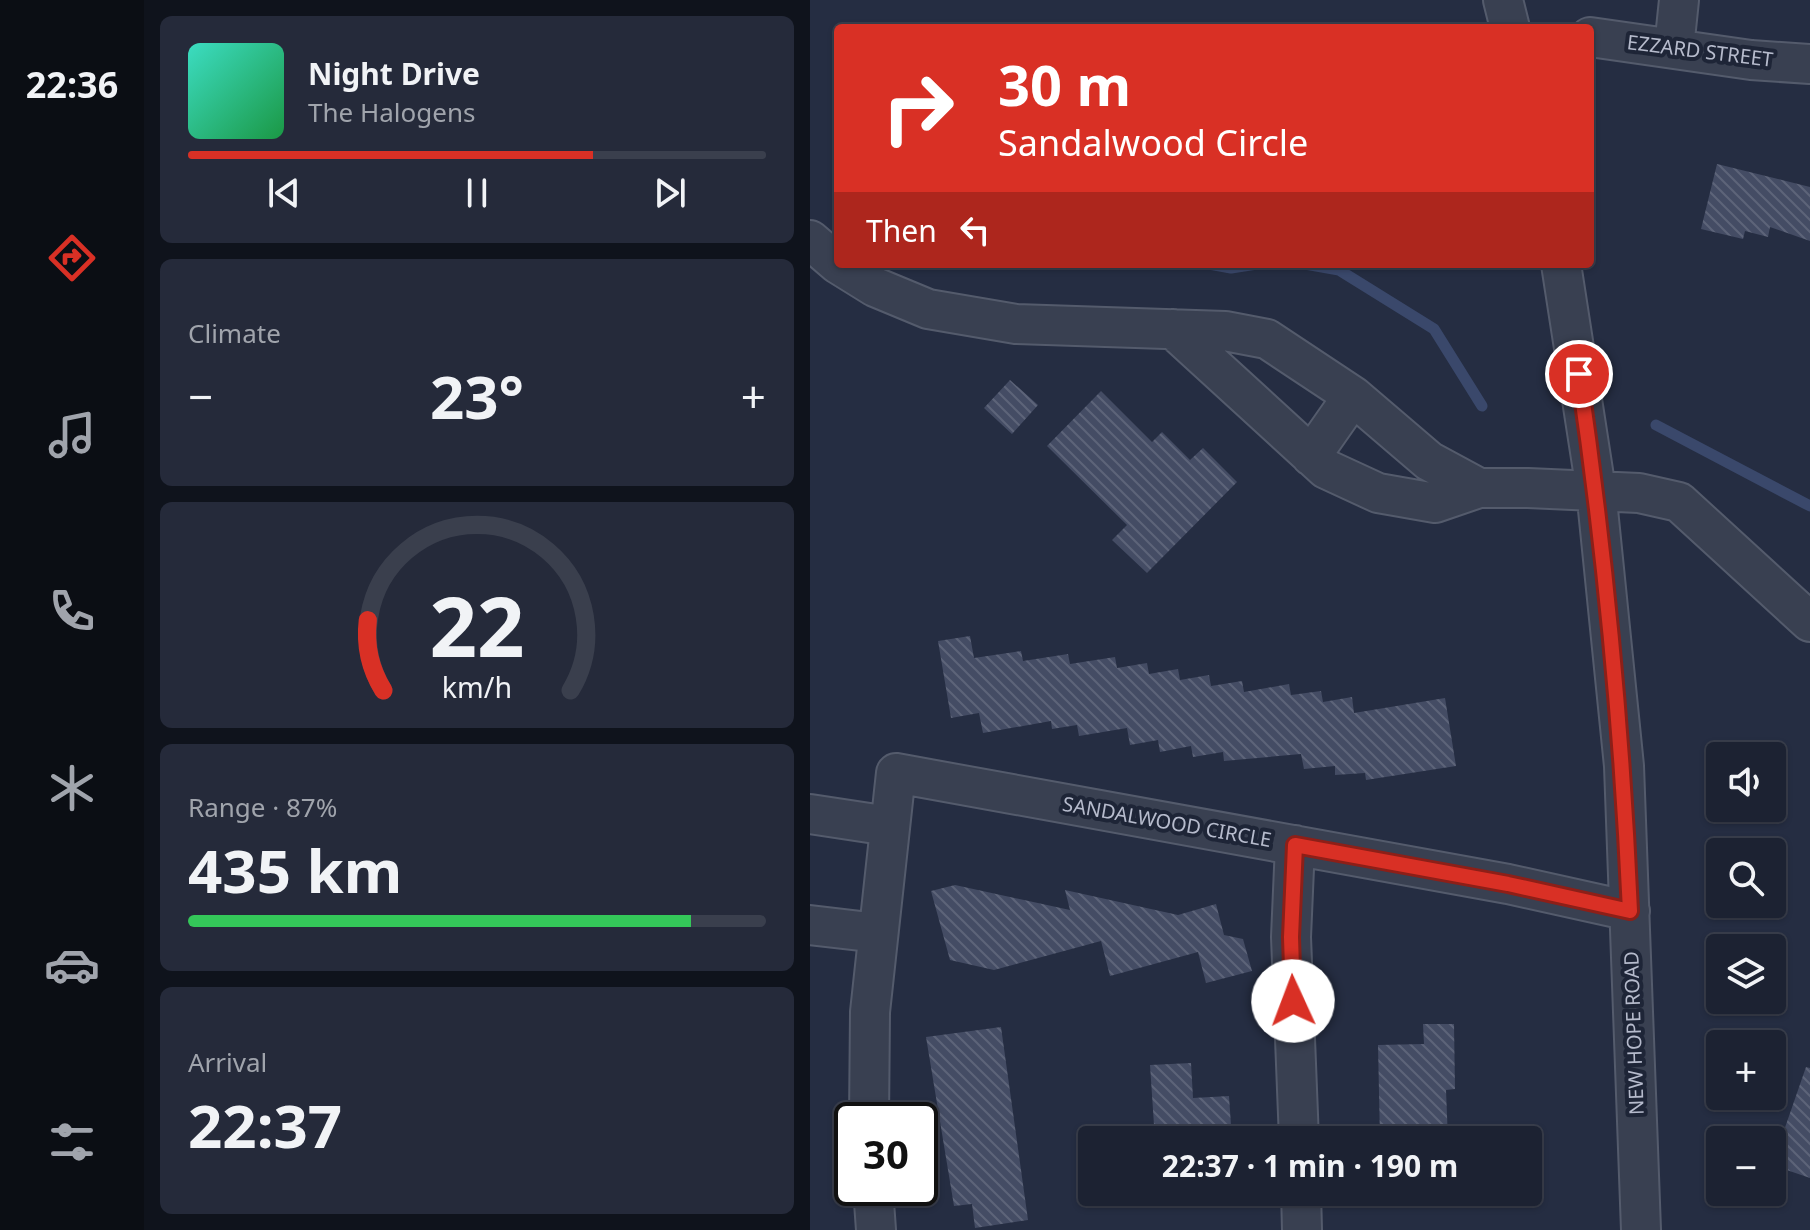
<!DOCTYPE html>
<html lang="en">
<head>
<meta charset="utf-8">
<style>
	body { margin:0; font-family:"Noto Sans",sans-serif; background:#252a3a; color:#f1f3f6; height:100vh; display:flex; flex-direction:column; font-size:30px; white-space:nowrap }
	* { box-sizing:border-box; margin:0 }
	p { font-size:26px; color:#a0a4ac }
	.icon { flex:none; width:44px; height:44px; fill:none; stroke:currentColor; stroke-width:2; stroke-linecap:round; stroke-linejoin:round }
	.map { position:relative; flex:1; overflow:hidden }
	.details { display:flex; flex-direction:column; gap:16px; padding:16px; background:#0f131c; width:666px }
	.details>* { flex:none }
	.guide { position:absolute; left:24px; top:24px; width:760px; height:244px; border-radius:8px; box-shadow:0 2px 6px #0004,0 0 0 2px #3a3f4d; background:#d93025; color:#fff; overflow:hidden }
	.fabs { position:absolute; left:896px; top:742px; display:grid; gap:16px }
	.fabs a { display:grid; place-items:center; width:80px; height:80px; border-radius:8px; background:#1c2232; box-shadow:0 2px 6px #0004,0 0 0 2px #3a3f4d; font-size:40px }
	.speed { position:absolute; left:24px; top:1102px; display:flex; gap:16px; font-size:40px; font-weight:700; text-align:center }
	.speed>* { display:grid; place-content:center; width:104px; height:104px; border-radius:50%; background:#1c2232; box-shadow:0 2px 6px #0004,0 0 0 2px #3a3f4d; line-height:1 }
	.speed .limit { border:4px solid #111; border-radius:12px; background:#fff; color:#111 }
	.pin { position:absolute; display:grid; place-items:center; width:68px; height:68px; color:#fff; margin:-34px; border:4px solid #fff; border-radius:50%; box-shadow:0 2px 8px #0007 }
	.me { position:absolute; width:88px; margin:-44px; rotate:358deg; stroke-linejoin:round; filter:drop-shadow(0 0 6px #0008) }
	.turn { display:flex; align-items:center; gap:28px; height:168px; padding:0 32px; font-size:36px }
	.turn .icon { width:104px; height:104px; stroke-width:2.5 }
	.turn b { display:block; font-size:56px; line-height:68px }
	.then { display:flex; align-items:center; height:76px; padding:0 32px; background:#0003; gap:16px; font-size:30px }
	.big { font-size:60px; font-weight:700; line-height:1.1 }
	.details .widget { flex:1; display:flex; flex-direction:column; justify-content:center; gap:12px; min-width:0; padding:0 28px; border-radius:12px; background:#252a3a }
	.details .dial { align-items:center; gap:0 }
	.dial svg { height:208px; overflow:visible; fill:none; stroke:#3a3f4d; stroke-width:7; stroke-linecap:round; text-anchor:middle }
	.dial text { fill:#f1f3f6; stroke:none }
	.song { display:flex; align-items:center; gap:24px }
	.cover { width:96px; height:96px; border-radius:12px; background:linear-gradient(135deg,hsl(170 70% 55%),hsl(140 70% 35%)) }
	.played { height:8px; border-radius:4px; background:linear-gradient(90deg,#d93025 70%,#3a3f4d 70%) }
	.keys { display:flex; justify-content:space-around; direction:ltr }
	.heat { display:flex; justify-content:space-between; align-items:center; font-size:44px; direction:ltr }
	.charge { height:12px; border-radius:6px; background:linear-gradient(90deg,#34c759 87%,#3a3f4d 0) }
	.trip { position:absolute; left:268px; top:1126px; width:464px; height:80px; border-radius:8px; background:#1c2232; box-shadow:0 2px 6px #0004,0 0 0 2px #3a3f4d; font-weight:700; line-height:80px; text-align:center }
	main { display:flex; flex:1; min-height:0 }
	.dock { display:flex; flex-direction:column; width:144px; justify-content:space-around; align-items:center; background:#0b0e14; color:#a0a4ac }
	.dock .icon { width:56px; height:56px }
	.dock .selected { color:#d93025 }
	.dock b { font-size:36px; color:#f1f3f6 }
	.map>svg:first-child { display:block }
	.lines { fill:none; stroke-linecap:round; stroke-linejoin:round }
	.stream { stroke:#3a486b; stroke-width:11 }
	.building { fill:url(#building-back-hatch) }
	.minor-casing { stroke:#545b6c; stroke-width:42 }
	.minor { stroke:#394051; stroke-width:38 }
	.route-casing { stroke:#8d1f18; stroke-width:20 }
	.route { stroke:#d93025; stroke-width:14 }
	.labels { text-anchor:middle; stroke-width:8; stroke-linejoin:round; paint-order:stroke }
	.street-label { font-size:20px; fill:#b6bbcc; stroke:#1e2537 }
</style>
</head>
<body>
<main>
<nav class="dock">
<b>22:36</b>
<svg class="icon selected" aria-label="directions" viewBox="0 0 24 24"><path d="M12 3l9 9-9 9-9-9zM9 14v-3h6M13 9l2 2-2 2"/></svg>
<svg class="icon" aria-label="music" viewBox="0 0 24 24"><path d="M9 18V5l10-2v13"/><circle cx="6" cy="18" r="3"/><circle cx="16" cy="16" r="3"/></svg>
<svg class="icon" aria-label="phone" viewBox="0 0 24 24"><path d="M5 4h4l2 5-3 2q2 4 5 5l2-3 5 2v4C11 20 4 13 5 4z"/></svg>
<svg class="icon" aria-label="climate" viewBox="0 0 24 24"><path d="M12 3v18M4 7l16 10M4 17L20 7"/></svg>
<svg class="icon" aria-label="car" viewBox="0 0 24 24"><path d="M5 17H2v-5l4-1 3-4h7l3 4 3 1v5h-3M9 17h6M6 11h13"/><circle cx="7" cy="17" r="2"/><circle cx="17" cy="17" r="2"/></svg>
<svg class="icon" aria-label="filters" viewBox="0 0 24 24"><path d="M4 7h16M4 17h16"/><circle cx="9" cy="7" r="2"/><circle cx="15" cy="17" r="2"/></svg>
</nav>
<section class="details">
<div class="widget">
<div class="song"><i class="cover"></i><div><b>Night Drive</b><p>The Halogens</p></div></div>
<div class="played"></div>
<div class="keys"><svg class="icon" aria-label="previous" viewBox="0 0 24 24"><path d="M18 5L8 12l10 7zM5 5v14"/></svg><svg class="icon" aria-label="pause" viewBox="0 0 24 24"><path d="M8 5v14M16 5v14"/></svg><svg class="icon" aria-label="next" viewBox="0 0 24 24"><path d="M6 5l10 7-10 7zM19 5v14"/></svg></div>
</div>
<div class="widget"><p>Climate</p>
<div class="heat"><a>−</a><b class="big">23°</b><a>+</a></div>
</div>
<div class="widget dial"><svg viewBox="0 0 100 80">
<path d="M14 69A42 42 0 1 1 86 69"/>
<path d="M14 69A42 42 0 0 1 8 42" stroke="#d93025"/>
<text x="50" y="56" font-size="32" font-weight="700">22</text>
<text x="50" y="72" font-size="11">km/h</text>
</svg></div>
<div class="widget"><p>Range · 87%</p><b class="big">435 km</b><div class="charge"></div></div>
<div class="widget"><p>Arrival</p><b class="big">22:37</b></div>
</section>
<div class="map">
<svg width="1000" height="1230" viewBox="0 0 1000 1230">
	<defs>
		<pattern id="building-back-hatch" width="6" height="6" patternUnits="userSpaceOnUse" patternTransform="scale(2)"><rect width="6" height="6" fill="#444c64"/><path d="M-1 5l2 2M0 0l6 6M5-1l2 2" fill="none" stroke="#5d6479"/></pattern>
	</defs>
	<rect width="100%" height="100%" fill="#252d42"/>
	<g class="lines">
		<path class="stream" d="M 399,264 L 421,268 L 447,264
			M 495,264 L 529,270 L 624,329 L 672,406
			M 846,425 L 1000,506"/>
	</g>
	<path class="building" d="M 907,164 L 1000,187 L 1000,241 L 960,227 L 958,237 L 935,231 L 933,239 L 891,229 Z
		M 200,380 L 228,405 L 202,434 L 174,408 Z
		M 291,391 L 342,442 L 352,432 L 380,460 L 393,448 L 427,482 L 337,573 L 302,540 L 317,525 L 237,446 Z
		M 160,636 L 164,658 L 211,651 L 213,661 L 258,654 L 260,664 L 305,657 L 307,668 L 337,663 L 339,674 L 368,669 L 370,680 L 399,675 L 401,686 L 432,681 L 434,692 L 479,684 L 481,695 L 511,691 L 513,702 L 542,697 L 544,713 L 635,698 L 646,766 L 556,780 L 555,773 L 525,775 L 525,766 L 494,769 L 491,754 L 414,761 L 413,752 L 383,757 L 381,746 L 350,752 L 348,740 L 320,745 L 317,728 L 269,736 L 267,725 L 242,729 L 241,721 L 173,733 L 169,713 L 141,718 L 128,641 Z
		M 145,885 L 260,910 L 255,890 L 368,915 L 406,904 L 414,935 L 433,939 L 442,971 L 396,983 L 388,952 L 300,976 L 291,941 L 184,970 L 140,960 L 121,891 Z
		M 613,1024 L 644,1024 L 645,1089 L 636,1090 L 638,1140 L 570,1140 L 568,1045 L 614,1044 Z
		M 191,1027 L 218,1220 L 165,1228 L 162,1204 L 144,1206 L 116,1037 Z
		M 381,1063 L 383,1098 L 419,1096 L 422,1140 L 345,1140 L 340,1065 Z
		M 996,1067 L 1000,1068 L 1000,1178 L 962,1165 Z"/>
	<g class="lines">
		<g class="minor-casing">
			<path id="minor" d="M 693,0 L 700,28
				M 780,37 L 941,60 L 1000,64
				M 864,48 L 869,0
				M 0,240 L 28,264
				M 28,264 L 65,287 L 118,309 L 206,324 L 415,331 L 457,339 L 543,396 L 619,461 L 669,488
				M 751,264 L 786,490 L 814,766 L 831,1230
				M 363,329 L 516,469 L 568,493 L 625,503 L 669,488 L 718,488 L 829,493 L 869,502 L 1000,622
				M 501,456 L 543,396
				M 0,814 L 79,826
				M 485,845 L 481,937 L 489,1140
				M 0,925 L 68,933
				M 59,1120 L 60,1012 L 86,773 L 698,884 L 820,911
				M 63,1188 L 66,1230
				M 491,1192 L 492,1230"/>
		</g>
		<use href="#minor" class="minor"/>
	</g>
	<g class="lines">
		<g class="route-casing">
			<path id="route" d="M 483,1001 L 481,937 L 485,845 L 698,884 L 820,911 C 812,731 795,552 769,374"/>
		</g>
		<use href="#route" class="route"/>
	</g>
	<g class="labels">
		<g class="street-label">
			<text transform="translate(890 51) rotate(7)" y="7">EZZARD STREET</text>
			<text transform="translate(357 822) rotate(10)" y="7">SANDALWOOD CIRCLE</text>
			<text transform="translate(824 1033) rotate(-92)" y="7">NEW HOPE ROAD</text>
		</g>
	</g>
</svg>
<div class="fabs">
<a><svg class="icon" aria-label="sound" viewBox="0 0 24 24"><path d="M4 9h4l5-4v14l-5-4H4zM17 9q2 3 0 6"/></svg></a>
<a><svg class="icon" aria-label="search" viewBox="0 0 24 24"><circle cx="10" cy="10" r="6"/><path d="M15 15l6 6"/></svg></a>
<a><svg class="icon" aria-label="layers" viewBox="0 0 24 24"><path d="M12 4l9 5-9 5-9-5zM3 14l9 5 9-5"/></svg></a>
<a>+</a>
<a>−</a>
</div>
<div class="speed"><div class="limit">30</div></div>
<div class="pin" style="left:769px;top:374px;background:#d93025"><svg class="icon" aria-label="arrive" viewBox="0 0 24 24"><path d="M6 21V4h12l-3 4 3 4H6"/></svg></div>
<svg class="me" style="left:483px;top:1001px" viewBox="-20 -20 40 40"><circle r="19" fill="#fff"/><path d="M0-13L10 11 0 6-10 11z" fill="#d93025"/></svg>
<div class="trip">22:37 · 1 min · 190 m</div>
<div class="guide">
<div class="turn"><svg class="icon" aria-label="right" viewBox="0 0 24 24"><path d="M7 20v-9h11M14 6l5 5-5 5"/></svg><div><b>30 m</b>Sandalwood Circle</div></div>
<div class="then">Then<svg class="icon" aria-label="left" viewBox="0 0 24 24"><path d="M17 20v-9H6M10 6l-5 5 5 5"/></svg></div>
</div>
</div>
</main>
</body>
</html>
